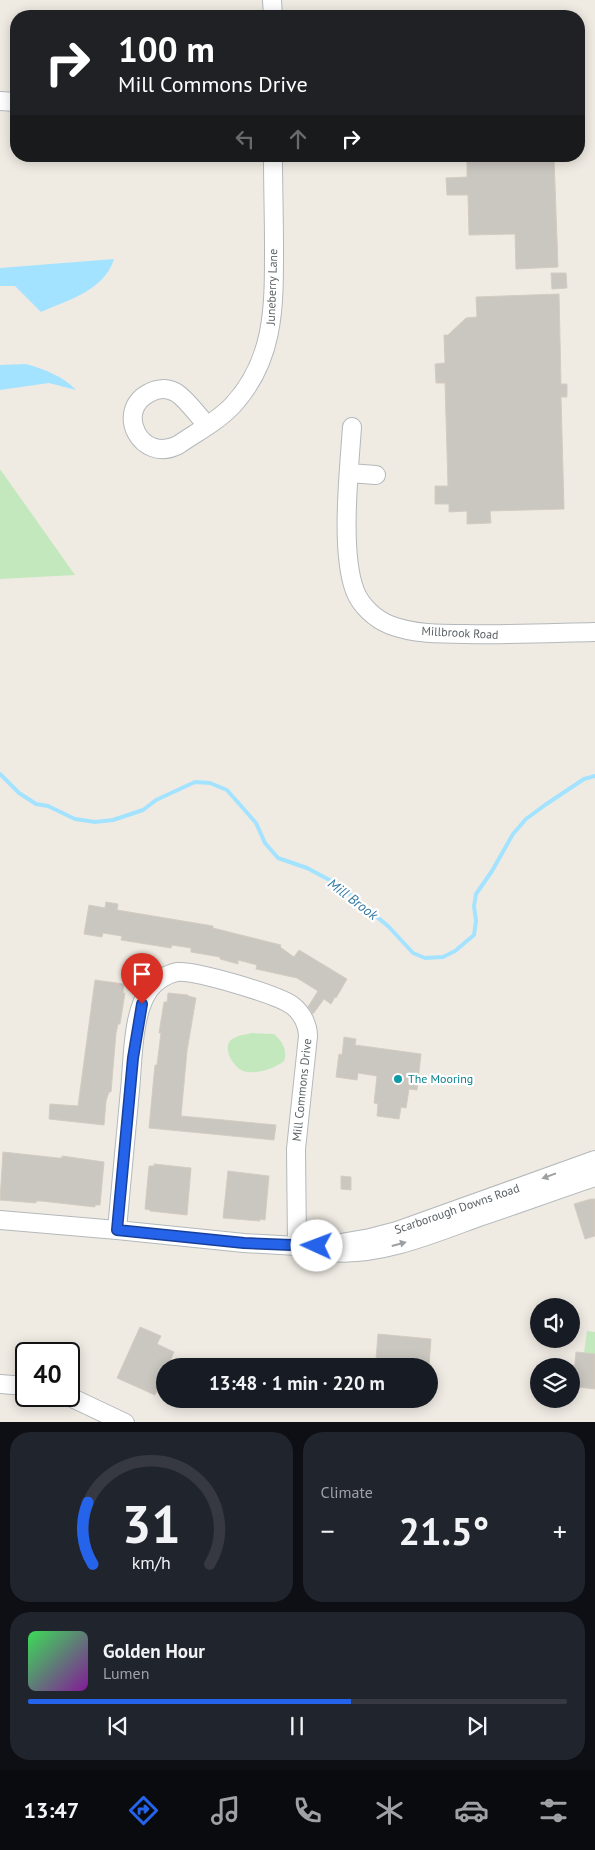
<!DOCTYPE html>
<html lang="en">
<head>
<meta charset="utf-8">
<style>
	body { margin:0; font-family:"PT Sans",sans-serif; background:#20242c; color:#f1f3f6; height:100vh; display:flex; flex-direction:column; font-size:19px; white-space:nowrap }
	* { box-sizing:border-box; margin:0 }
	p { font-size:16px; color:#9ea1a6 }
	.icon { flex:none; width:28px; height:28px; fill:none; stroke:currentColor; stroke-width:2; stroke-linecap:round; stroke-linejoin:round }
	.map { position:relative; height:1422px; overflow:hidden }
	.details { display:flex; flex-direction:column; gap:10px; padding:10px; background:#0d0f14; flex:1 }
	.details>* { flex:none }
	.guide { position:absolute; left:10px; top:10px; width:575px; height:152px; border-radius:20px; box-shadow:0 2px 12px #0003; background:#202124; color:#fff; overflow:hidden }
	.buttons { position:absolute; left:530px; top:1298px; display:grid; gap:10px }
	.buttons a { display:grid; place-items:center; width:50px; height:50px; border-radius:50%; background:#171b24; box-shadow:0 2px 12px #0003; font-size:25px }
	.speed { position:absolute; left:15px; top:1342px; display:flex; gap:10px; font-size:25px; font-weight:700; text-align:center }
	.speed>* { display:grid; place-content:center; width:65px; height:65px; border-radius:50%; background:#171b24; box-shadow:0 2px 12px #0003; line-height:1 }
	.speed .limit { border:2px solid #111; border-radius:8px; background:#fff; color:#111 }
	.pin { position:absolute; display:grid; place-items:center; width:42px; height:42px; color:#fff; margin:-51px -21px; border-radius:50% 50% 50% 0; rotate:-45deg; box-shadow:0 0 5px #0007 }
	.pin .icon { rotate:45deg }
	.me { position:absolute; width:55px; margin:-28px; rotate:272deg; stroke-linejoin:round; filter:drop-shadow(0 0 4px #0008) }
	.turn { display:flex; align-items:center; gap:18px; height:105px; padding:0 25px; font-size:22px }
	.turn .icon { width:65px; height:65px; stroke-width:2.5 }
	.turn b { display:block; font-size:35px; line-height:42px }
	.lanes { display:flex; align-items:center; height:48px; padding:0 25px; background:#0003; justify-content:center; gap:25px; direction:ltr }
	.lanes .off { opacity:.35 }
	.big { font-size:38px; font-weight:700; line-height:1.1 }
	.details .tile { flex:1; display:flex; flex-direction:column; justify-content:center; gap:8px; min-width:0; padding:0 18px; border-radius:20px; background:#20242c }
	.details .dial { align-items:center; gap:0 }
	.dial svg { height:130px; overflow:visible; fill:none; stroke:#363941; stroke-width:7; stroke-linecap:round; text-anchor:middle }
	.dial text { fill:#f1f3f6; stroke:none }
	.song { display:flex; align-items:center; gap:15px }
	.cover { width:60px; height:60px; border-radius:8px; background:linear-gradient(135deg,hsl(130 70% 55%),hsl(290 70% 35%)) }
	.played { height:5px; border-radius:2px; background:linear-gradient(90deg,#2563eb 60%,#363941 60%) }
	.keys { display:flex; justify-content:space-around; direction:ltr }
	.heat { display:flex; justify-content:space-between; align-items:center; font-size:28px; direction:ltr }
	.details .tiles { flex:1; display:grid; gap:10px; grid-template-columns:1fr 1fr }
	.tile:last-child { grid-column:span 2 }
	.trip { position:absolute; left:156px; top:1358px; width:282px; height:50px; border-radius:25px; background:#171b24; box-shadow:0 2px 12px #0003; font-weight:700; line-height:50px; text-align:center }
	.tabs { display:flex; height:80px; justify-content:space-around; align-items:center; background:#090b0e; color:#9ea1a6 }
	.tabs .icon { width:35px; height:35px }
	.tabs .selected { color:#2563eb }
	.tabs b { font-size:22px; color:#f1f3f6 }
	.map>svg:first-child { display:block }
	.green { fill:#c4e8be }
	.water { fill:#a4e3ff }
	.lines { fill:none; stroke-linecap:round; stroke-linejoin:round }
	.stream { stroke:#a4e3ff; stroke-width:4 }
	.building { fill:#cac6c0; stroke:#d4ccc1 }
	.minor-casing { stroke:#b4b8bb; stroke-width:20 }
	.minor { stroke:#fff; stroke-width:18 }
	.oneway { fill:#9da0a3 }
	.route-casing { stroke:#184099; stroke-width:12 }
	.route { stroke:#2563eb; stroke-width:9 }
	.culture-dot { fill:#0f9aa8; stroke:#fff; stroke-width:2 }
	.labels { text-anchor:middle; stroke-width:4.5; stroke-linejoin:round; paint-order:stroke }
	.street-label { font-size:12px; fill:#5b6165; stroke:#fff }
	.culture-label { font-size:12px; fill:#0d838f; stroke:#fff; text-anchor:start }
	.water-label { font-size:14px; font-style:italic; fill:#367ba5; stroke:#fff }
</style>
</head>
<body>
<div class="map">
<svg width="595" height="1423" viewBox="0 0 595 1423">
	<rect width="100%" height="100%" fill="#efebe3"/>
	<path class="green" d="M 0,469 L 75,575 L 0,579 Z
		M 251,1033 L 274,1034 C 282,1041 288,1050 284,1061 C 274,1069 255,1075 243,1071 C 233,1067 221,1047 232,1039 C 238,1035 245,1035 251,1033 Z
		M 587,1331 L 595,1332 L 595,1354 L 584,1353 Z"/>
	<path class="water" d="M 114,259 C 105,290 68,300 41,312 L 15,286 L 0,286 L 0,268 Z
		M 26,364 C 44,369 63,376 76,390 L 49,383 L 0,390 L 0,365 Z"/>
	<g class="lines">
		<path class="stream" d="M 0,774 L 19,793 L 36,804 L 48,806 L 75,819 L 95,822 L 113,820 L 143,810 L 156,800 L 195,782 L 210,783 L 227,790 L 256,823 L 265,843 L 278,858 L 307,868 L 339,885 L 389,927 L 413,953 L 425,958 L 443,957 L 455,951 L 474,935 L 476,921 L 474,906 L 476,894 L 492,871 L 513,834 L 526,819 L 545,805 L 584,779 L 595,776"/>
	</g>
	<path class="building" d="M 467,156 L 554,156 L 558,267 L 516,269 L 515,234 L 469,235 L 468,195 L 447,195 L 446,178 L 467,177 Z
		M 551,273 L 566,273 L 567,288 L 552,289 Z
		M 559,294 L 561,384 L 567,384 L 567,397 L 561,397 L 564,509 L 490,511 L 491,523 L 467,524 L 467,511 L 449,512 L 449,504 L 435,504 L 435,486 L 448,486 L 445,383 L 436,383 L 435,364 L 445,363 L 444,335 L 448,335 L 466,318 L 477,317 L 476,297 Z
		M 106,902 L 118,904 L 117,910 L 213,926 L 213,928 L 281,945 L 280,947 L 294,957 L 299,950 L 347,979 L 336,998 L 335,997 L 331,1004 L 324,999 L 313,1014 L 308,1007 L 318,991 L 297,978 L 256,969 L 257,965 L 238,960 L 238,964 L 220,959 L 220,957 L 191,952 L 191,948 L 172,945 L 171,948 L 121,940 L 122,936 L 103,933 L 102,937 L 84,934 L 89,905 L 105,908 Z
		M 95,980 L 124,984 L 123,993 L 125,993 L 120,1024 L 118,1024 L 116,1033 L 111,1092 L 109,1092 L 106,1101 L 104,1125 L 49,1119 L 50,1104 L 78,1106 Z
		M 168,993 L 188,995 L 188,996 L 196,998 L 187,1051 L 181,1116 L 276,1125 L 274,1140 L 149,1128 L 155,1065 L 157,1065 L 161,1033 L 159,1033 L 164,1002 L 167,1002 Z
		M 344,1037 L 356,1039 L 355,1045 L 421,1054 L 417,1090 L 409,1089 L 406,1108 L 401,1107 L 399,1119 L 377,1116 L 378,1104 L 374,1103 L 377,1076 L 358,1073 L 357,1080 L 336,1077 L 339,1054 L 342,1055 Z
		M 3,1152 L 58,1158 L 62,1158 L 62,1156 L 104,1162 L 100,1205 L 95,1205 L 95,1207 L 41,1201 L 36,1201 L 36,1203 L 0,1200 Z
		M 154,1164 L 191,1168 L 187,1215 L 150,1211 L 150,1210 L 145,1209 L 149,1166 L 154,1166 Z
		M 228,1171 L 269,1176 L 265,1220 L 260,1219 L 260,1221 L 223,1218 Z
		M 341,1176 L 351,1177 L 351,1190 L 341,1189 Z
		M 591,1199 L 595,1199 L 595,1236 L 585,1239 L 574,1204 Z
		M 140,1327 L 161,1336 L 157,1344 L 174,1352 L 168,1366 L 165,1366 L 165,1373 L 155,1395 L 117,1378 Z
		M 378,1334 L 431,1339 L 429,1366 L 400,1365 L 400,1362 L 376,1360 Z
		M 576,1352 L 595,1354 L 595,1389 L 578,1387 L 579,1383 L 573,1383 Z"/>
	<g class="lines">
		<g class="minor-casing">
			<path id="minor" d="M 272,0 L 273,16
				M 0,101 L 16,102
				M 207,425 C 199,417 185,397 175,392 C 167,388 157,388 149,393 C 114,411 141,464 178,445 C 197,432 218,421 233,405 C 275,359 274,306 274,247 C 274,217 273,187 273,156
				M 352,427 C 349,471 340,552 355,591 C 361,606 375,619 390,625 C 413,634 441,634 465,634 C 509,635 552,633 595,632
				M 349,473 L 376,475
				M 0,1220 L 117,1230 L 244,1243 L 297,1246 L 317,1247 L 370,1238 L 397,1231 L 595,1160
				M 117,1230 C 121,1183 126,1136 130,1090 C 133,1061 132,1014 149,990 C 155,981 167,974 177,972 C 195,970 279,995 293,1006 C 302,1013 308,1025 308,1036 L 296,1149 L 297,1246
				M 331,1252 C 379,1257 435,1233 479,1217 C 518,1204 556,1190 595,1177
				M 0,1384 L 26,1386
				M 68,1396 L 125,1423"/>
		</g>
		<use href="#minor" class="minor"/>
	</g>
	<defs><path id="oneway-solid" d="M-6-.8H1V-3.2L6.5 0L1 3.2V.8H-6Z" transform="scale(1.25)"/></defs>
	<g class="oneway">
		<use href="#oneway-solid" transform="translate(549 1176) rotate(160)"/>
		<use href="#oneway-solid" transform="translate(399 1244) rotate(-15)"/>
	</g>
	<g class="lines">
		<g class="route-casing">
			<path id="route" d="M 142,1004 L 133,1058 L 117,1230 L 244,1243 L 317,1246"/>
		</g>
		<use href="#route" class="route"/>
	</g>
	<circle class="culture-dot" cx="398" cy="1079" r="5"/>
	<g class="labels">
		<g class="street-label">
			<text transform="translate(272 287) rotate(-88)" y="4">Juneberry Lane</text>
			<text transform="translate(460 633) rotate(3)" y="4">Millbrook Road</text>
			<text transform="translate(302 1090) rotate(-84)" y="4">Mill Commons Drive</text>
			<text transform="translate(457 1209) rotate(-19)" y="4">Scarborough Downs Road</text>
		</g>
		<g class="culture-label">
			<text x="408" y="1083">The Mooring</text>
		</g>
		<g class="water-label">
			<text transform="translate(353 899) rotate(37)" y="5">Mill Brook</text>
		</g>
	</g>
</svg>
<div class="buttons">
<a><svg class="icon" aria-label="sound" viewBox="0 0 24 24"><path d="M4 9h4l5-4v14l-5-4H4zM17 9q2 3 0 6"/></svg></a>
<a><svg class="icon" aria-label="layers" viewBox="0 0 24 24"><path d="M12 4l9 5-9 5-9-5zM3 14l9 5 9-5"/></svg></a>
</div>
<div class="speed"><div class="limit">40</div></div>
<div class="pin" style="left:142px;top:1004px;background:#d93025"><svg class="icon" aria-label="arrive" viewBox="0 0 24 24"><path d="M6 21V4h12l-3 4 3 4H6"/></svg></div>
<svg class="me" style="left:317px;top:1246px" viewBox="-20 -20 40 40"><circle r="19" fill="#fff"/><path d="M0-13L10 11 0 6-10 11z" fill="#2563eb"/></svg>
<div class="trip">13:48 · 1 min · 220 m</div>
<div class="guide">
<div class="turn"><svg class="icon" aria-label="right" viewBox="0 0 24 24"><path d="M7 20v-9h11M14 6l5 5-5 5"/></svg><div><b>100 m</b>Mill Commons Drive</div></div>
<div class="lanes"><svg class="icon off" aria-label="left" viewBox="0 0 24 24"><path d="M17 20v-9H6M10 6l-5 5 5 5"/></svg><svg class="icon off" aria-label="ahead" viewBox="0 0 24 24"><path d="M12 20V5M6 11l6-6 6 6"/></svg><svg class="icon" aria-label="right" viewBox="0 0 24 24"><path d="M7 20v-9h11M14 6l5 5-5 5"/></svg></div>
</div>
</div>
<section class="details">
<div class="tiles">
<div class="tile dial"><svg viewBox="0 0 100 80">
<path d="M14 69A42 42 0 1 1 86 69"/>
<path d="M14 69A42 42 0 0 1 11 31" stroke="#2563eb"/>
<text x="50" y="56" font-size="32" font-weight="700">31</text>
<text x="50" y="72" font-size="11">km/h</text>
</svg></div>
<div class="tile"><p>Climate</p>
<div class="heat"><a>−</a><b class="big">21.5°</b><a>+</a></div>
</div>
<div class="tile">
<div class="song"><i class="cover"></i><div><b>Golden Hour</b><p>Lumen</p></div></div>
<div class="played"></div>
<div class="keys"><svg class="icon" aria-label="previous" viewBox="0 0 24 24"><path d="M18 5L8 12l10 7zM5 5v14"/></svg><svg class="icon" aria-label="pause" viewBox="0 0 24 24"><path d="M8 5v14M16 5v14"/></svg><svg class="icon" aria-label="next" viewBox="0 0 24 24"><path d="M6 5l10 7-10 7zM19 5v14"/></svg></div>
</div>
</div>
</section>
<nav class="tabs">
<b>13:47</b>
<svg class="icon selected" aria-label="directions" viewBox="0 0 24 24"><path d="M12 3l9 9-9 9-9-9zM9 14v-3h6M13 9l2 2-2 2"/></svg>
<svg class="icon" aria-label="music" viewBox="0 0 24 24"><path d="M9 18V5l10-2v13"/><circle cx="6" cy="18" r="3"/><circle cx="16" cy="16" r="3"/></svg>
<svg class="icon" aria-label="phone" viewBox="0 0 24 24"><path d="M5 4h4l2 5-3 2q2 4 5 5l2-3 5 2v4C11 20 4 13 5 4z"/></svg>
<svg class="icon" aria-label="climate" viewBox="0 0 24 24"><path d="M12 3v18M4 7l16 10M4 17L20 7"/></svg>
<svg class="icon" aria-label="car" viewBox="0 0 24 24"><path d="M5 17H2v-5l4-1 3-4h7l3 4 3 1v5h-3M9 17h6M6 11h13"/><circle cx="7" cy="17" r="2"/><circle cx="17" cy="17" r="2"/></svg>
<svg class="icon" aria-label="filters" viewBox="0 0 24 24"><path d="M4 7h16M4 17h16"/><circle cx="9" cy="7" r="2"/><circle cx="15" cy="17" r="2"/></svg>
</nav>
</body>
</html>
